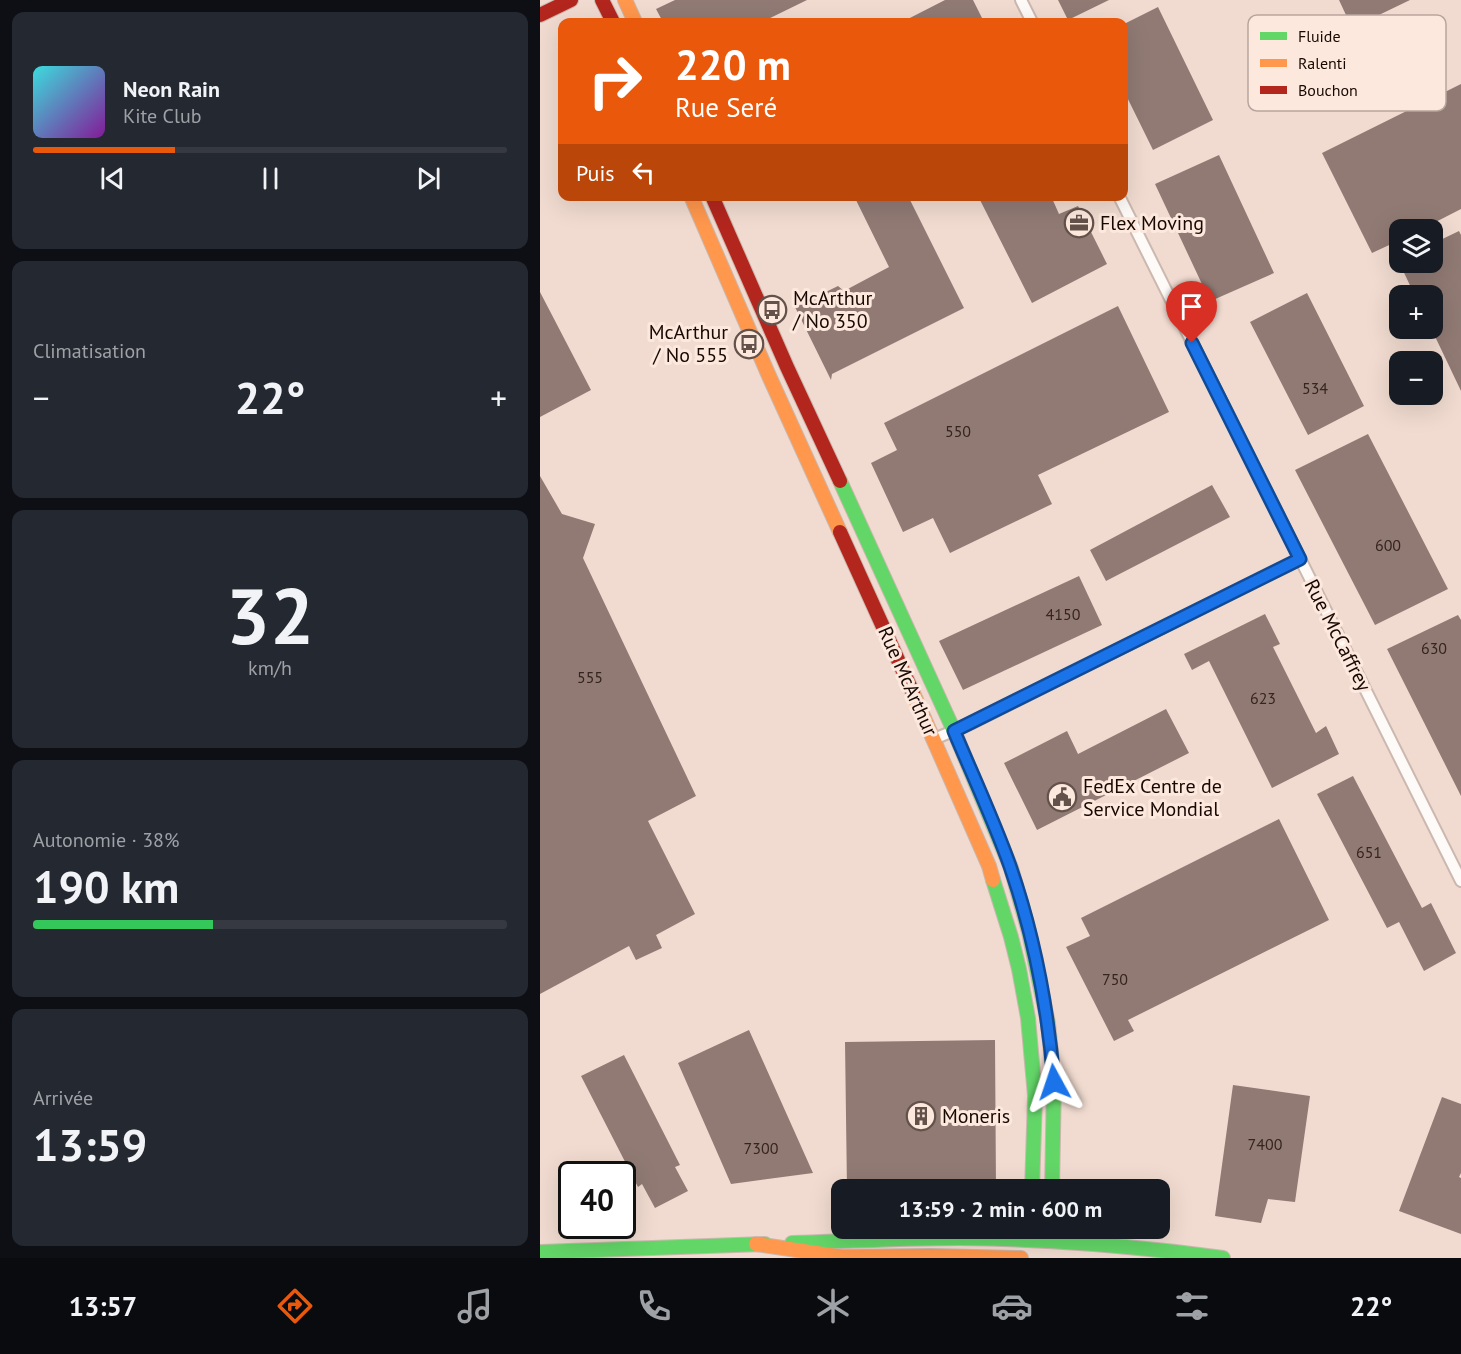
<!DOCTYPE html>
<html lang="fr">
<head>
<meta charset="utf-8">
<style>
	body { margin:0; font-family:"PT Sans",sans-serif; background:#242831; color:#f1f3f6; height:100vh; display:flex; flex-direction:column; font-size:22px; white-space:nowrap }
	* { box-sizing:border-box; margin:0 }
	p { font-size:20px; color:#9ea1a6 }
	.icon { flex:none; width:33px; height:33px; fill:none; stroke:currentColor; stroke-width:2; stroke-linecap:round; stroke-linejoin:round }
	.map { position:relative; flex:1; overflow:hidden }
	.drawer { display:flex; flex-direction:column; gap:12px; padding:12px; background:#0d0f14; width:540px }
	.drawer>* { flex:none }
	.hud { position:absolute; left:18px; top:18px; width:570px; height:183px; border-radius:12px; box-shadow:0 6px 24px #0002; background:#ea580c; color:#fff; overflow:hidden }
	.fabs { position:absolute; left:849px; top:219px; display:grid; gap:12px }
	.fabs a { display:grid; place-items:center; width:54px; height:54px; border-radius:12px; background:#171b24; box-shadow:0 6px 24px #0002; font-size:30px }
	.speed { position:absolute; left:18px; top:1161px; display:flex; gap:12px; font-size:30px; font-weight:700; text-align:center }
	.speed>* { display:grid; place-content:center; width:78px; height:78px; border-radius:50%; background:#171b24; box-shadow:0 6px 24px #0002; line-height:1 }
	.speed .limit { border:3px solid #111; border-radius:9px; background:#fff; color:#111 }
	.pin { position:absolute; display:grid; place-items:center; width:51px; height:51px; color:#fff; margin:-62px -26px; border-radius:50% 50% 50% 0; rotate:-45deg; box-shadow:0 0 6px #0007 }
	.pin .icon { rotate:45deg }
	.me { position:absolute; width:66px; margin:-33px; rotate:355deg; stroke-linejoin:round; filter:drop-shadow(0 0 4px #0008) }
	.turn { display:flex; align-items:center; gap:21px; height:126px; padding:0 18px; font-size:27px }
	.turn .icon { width:78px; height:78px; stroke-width:2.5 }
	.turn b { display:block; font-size:42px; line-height:51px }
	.then { display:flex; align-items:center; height:57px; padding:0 18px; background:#0003; gap:12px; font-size:22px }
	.big { font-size:45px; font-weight:800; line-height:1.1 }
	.drawer .widget { flex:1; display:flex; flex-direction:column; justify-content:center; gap:9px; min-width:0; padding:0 21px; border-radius:12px; background:#242831 }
	.drawer .dial { align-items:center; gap:0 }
	.dial b { font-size:78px; line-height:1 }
	.song { display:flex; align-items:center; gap:18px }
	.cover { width:72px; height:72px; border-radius:9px; background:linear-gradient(135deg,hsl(180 70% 55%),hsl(290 70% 35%)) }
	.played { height:6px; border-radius:3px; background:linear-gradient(90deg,#ea580c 30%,#363941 30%) }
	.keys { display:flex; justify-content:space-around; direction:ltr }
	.heat { display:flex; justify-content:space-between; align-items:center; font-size:33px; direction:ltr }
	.charge { height:9px; border-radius:4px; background:linear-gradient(90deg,#34c759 38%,#363941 0) }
	.trip { position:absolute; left:291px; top:1179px; width:339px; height:60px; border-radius:12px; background:#171b24; box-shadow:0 6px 24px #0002; font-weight:800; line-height:60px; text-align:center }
	.menu { display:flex; height:96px; justify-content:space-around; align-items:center; background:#090b0e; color:#9ea1a6 }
	.menu .icon { width:42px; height:42px }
	.menu .current { color:#ea580c }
	.menu b { font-size:27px; color:#f1f3f6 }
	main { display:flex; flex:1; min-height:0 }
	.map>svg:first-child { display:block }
	.building { fill:#917a74 }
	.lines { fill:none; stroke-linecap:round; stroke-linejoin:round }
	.street-casing { stroke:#cbb8ae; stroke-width:14 }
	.fast-casing { stroke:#cbb8ae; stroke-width:16 }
	.slow-casing { stroke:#cbb8ae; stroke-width:16 }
	.jam-casing { stroke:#cbb8ae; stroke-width:16 }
	.street { stroke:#fdfaf8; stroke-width:10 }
	.fast { stroke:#63d668; stroke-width:14 }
	.slow { stroke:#ff974d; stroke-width:14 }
	.jam { stroke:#b3261e; stroke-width:14 }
	.route-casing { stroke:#114b97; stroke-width:15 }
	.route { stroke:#1a73e8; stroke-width:10 }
	.labels { text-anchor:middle; stroke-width:6; stroke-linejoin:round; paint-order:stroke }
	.number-label { font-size:16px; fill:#36241e }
	.poi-label { font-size:20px; fill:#180802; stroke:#fde8de; text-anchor:start }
	.street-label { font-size:20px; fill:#180802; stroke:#fde8de }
	.key { fill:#fde8de; stroke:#b8a59c; stroke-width:1.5 }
	.key-label { font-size:16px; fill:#180802 }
</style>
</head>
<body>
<main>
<section class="drawer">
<div class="widget">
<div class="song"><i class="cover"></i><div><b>Neon Rain</b><p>Kite Club</p></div></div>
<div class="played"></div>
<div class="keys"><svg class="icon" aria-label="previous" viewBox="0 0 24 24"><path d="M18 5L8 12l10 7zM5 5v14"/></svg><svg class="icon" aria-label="pause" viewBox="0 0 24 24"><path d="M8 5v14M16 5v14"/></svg><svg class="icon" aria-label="next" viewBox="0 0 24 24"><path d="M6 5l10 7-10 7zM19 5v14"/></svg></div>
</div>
<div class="widget"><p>Climatisation</p>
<div class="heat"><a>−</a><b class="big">22°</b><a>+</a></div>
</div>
<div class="widget dial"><b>32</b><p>km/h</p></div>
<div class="widget"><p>Autonomie · 38%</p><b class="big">190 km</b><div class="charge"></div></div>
<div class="widget"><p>Arrivée</p><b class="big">13:59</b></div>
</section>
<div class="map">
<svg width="921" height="1258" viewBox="0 0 921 1258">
	<rect width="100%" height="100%" fill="#f1dbd0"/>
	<path class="building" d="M 135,0 L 267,0 L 222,22 L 123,22 L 116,9 Z
		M 405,0 L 433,0 L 444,22 L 362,22 Z
		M 518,0 L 569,0 L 528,20 Z
		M 799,0 L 870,0 L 812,28 Z
		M 618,7 L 673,120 L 613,150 L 584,91 L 584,24 Z
		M 921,84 L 921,209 L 880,230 L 860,230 L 860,240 L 832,253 L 782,153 Z
		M 679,155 L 734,273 L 673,300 L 669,299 L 615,184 Z
		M 314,196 L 368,196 L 424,308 L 292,374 L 291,380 L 255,307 L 298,286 L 304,291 L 349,267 Z
		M 438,196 L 511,196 L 519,214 L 538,206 L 567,264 L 492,303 Z
		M 919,231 L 921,235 L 921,391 L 891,328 L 892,328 L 892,296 L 875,296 L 859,262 L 892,262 L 892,244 Z
		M 0,292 L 51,390 L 0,417 Z
		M 767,293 L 824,406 L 768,435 L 710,322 Z
		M 578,306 L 629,412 L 498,475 L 512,504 L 410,553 L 393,518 L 363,532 L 331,463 L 357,450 L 344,423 Z
		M 828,434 L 908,589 L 835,625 L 755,470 Z
		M 0,476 L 22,514 L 55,524 L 43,558 L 156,796 L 108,821 L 155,914 L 116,935 L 122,948 L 96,960 L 89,946 L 0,994 Z
		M 672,485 L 690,517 L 566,581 L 550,550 Z
		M 539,576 L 562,625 L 423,690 L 399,641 Z
		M 725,614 L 740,644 L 733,647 L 776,733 L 786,726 L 799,754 L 732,788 L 669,661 L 652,670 L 644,654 Z
		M 918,615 L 921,620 L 921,796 L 847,649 Z
		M 626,709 L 649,753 L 497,830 L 464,763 L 527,731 L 538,754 Z
		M 813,776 L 882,908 L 891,903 L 916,953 L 884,971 L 859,922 L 847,928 L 777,794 Z
		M 739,819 L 789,920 L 588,1020 L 594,1031 L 574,1041 L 526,947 L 550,936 L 541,918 Z
		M 209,1030 L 273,1173 L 191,1184 L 138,1063 Z
		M 455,1040 L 456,1190 L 307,1190 L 305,1042 Z
		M 84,1055 L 140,1165 L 135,1167 L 148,1191 L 115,1208 L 102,1184 L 98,1187 L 41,1076 Z
		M 693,1085 L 770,1096 L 755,1202 L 728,1199 L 721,1223 L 675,1216 Z
		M 902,1097 L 921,1104 L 921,1173 L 919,1177 L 921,1178 L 921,1234 L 859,1211 Z"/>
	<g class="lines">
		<g class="street-casing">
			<path id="street" d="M 481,0 L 492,22
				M 579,196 L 921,881
				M 394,739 L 432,723 L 760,559"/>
		</g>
		<g class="fast-casing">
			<path id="fast" d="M 300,481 L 414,731 L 471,868 L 489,932 L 508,1023 L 514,1082 L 512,1190
				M 453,880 L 471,937 L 479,969 L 488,1018 L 495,1096 L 492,1190
				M 252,1243 C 308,1241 364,1238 420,1238 C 508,1239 596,1246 683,1258
				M 0,1252 L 225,1244"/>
		</g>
		<g class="slow-casing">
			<path id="slow" d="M 85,0 L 95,22
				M 151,196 L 229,376 L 300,532
				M 373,693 L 449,866 L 453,880
				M 216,1244 L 303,1257 L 391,1256 L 481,1258"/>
		</g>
		<g class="jam-casing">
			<path id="jam" d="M 62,0 L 73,22
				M 0,15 L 31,0
				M 172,196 L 247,367 L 300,481
				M 300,532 L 373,693"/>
		</g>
		<use href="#street" class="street"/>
		<use href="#fast" class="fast"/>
		<use href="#slow" class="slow"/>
		<use href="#jam" class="jam"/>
	</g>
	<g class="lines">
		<g class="route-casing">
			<path id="route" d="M 514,1082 C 508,1009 494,935 470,866 C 454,821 433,776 414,731 L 760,559 L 652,343"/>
		</g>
		<use href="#route" class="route"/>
	</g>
	<defs>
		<g id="office-ring" transform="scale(1.5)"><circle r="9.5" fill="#fde8de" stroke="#64524a" stroke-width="1.5"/><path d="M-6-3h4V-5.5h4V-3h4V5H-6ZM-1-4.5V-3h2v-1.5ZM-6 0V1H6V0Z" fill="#64524a"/></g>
		<g id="bus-ring" transform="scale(1.5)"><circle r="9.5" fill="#fde8de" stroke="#64524a" stroke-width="1.5"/><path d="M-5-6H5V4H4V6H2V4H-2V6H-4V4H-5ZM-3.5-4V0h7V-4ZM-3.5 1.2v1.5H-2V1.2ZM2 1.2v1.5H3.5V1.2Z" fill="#64524a"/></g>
		<g id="civic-ring" transform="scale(1.5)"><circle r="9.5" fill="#fde8de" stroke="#64524a" stroke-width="1.5"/><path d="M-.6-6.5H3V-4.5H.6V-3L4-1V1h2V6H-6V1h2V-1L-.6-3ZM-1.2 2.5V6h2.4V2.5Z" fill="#64524a"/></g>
		<g id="building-ring" transform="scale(1.5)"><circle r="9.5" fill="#fde8de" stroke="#64524a" stroke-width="1.5"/><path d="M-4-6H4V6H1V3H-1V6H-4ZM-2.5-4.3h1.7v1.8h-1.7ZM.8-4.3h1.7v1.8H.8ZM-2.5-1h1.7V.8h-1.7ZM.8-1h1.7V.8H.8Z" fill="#64524a"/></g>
	</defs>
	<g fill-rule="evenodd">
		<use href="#office-ring" x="539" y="223"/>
		<use href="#bus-ring" x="232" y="310"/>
		<use href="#bus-ring" x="209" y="344"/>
		<use href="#civic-ring" x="522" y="797"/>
		<use href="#building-ring" x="381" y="1116"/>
	</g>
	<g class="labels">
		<g class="number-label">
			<text x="775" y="394">534</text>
			<text x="418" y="437">550</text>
			<text x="848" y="551">600</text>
			<text x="523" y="620">4150</text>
			<text x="894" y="654">630</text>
			<text x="50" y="683">555</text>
			<text x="723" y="704">623</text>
			<text x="829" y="858">651</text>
			<text x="575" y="985">750</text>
			<text x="725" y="1150">7400</text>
			<text x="221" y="1154">7300</text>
		</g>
		<g class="poi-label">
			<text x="560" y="230">Flex Moving</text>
			<text x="253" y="305">McArthur<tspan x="253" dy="23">/ No 350</tspan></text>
			<text x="188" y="339" text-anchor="end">McArthur<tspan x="188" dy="23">/ No 555</tspan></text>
			<text x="543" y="793">FedEx Centre de<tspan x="543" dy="23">Service Mondial</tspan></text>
			<text x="402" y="1123">Moneris</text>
		</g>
		<g class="street-label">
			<text transform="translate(798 635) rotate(63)" y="7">Rue McCaffrey</text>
			<text transform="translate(368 681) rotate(66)" y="7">Rue McArthur</text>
		</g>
	</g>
	<rect x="708" y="15" width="198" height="96" rx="9" class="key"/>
	<rect x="720" y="32" width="27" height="8" fill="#63d668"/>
	<rect x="720" y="59" width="27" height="8" fill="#ff974d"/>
	<rect x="720" y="86" width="27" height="8" fill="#b3261e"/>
	<g class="key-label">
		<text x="758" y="42">Fluide</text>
		<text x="758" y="69">Ralenti</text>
		<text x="758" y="96">Bouchon</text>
	</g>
</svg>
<div class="fabs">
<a><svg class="icon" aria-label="layers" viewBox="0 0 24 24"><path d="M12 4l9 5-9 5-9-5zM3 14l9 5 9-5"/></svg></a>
<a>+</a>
<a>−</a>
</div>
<div class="speed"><div class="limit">40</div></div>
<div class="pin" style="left:652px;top:343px;background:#d93025"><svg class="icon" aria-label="arrive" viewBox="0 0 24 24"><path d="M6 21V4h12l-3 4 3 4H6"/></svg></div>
<svg class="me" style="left:514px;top:1082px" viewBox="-20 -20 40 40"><path d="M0-17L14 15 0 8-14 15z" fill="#1a73e8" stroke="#fff" stroke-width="4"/></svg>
<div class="trip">13:59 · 2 min · 600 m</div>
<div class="hud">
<div class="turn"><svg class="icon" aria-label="right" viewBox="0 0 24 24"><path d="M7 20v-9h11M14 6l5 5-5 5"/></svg><div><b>220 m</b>Rue Seré</div></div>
<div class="then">Puis<svg class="icon" aria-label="left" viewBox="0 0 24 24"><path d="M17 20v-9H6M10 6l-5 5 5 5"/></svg></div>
</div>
</div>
</main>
<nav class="menu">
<b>13:57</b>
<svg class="icon current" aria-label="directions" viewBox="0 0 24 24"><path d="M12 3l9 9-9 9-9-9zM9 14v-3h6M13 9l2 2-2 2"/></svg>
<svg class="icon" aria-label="music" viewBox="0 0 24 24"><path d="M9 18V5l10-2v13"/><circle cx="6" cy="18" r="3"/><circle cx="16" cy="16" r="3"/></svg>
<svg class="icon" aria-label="phone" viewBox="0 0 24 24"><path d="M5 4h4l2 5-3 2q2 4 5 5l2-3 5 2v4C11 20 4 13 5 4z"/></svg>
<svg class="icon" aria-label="climate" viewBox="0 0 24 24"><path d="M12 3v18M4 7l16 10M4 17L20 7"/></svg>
<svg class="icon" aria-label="car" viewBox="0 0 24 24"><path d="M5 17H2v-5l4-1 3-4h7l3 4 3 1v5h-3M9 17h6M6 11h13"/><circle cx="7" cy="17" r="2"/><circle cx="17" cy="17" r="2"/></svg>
<svg class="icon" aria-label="filters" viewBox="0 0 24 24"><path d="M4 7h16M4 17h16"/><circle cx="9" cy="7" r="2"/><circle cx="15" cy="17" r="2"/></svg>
<b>22°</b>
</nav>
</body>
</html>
